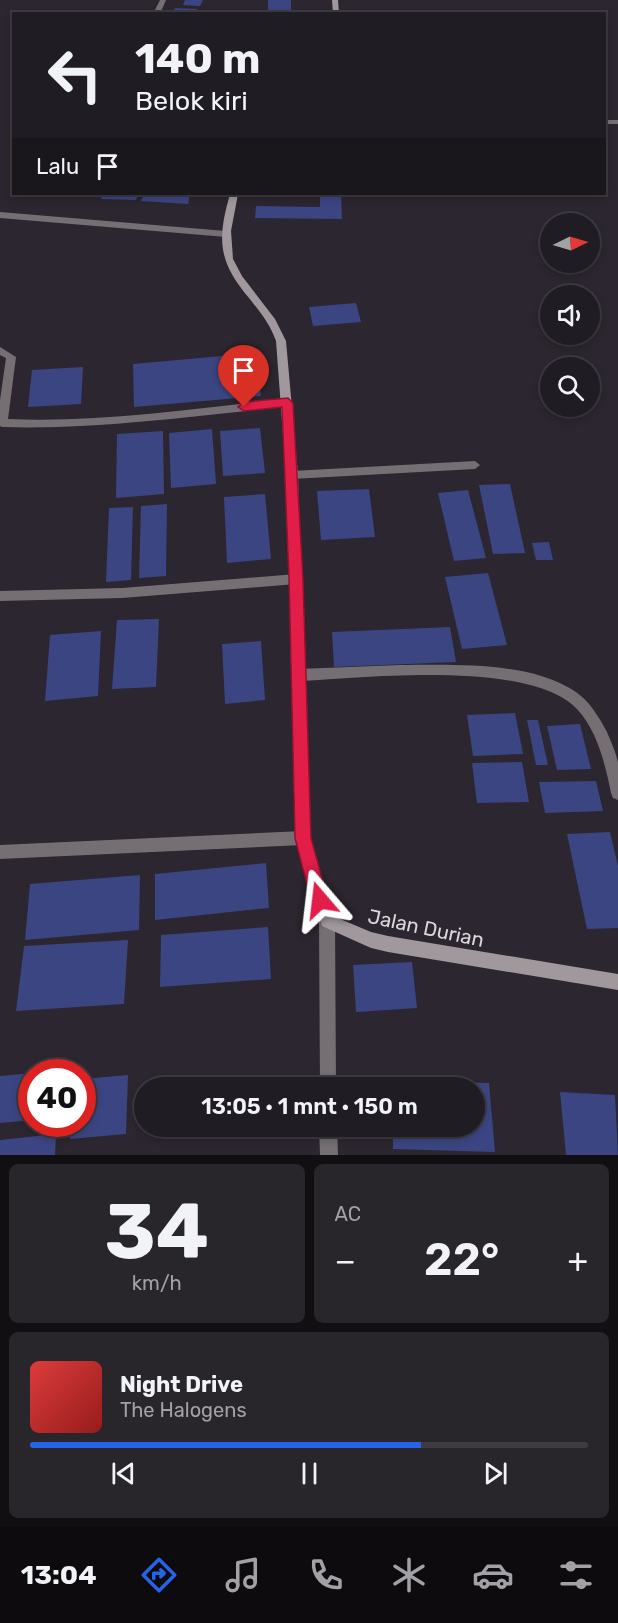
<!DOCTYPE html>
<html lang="id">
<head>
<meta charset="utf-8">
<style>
	body { margin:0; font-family:Rubik,sans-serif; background:#28252b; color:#f1f3f6; height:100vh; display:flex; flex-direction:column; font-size:22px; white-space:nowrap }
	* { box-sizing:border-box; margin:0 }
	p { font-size:20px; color:#a2a1a6 }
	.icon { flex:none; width:33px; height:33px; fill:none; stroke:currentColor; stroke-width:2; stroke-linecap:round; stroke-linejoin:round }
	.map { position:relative; height:1155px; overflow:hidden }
	.side { display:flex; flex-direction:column; gap:9px; padding:9px; background:#120f13; flex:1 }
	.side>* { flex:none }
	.banner { position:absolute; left:12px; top:12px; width:594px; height:183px; border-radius:0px; box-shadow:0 3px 9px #0003,0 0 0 2px #3d3a41; background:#201c23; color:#f1f3f6; overflow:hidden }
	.needle { width:39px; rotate:85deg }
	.buttons { position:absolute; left:540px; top:213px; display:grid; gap:12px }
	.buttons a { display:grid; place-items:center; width:60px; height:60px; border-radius:50%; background:#201c23; box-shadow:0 3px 9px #0003,0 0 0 2px #3d3a41; font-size:30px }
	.speed { position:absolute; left:18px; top:1059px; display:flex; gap:12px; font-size:30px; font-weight:700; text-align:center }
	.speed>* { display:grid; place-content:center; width:78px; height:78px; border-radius:50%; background:#201c23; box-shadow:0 3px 9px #0003,0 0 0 2px #3d3a41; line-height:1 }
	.speed .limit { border:9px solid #d22; background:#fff; color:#111 }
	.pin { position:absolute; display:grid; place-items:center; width:51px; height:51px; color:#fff; margin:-62px -26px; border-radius:50% 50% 50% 0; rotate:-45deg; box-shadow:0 0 6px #0007 }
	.pin .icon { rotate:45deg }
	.me { position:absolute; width:66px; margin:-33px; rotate:343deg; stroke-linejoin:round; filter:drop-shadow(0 0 4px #0008) }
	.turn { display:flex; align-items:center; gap:21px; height:126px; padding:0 24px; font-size:27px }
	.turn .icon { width:78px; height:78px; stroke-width:2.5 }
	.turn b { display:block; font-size:42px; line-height:51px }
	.then { display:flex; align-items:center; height:57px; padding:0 24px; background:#0003; gap:12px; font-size:22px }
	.big { font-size:45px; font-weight:600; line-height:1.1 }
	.side .card { flex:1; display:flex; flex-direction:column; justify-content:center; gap:9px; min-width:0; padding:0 21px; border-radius:9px; background:#28252b }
	.side .dial { align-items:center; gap:0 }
	.dial b { font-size:78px; line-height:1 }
	.song { display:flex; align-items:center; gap:18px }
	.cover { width:72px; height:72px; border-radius:9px; background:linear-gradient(135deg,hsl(0 70% 55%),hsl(0 70% 35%)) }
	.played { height:6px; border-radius:3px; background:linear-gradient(90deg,#2563eb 70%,#3d3a41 70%) }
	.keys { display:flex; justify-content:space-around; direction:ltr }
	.heat { display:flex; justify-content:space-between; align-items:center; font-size:33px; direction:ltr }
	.side .tiles { flex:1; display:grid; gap:9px; grid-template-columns:1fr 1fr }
	.card:last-child { grid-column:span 2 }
	.trip { position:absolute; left:134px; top:1077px; width:351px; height:60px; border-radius:30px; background:#201c23; box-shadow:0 3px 9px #0003,0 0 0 2px #3d3a41; font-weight:600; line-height:60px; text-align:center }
	.tab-bar { display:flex; height:96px; justify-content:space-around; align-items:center; background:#0d0b0e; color:#a2a1a6 }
	.tab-bar .icon { width:42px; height:42px }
	.tab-bar .on { color:#2563eb }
	.tab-bar b { font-size:27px; color:#f1f3f6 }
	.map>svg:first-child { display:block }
	.building { fill:#3b4582 }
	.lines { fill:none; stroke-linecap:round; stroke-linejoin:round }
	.street { fill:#756f73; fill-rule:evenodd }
	.secondary { fill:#a0989d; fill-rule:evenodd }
	.route { fill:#e11d48; stroke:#92132f; stroke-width:1.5 }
	.labels { text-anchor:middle; stroke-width:6; stroke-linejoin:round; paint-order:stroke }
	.street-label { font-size:20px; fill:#dad7dd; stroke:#2b262f }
</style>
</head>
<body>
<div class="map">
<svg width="618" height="1155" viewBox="0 0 618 1155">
	<rect width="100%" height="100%" fill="#2b262f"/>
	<path class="building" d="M 185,0 L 203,0 L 200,6 L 183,5 Z
		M 268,0 L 291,0 L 291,14 L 268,14 Z
		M 175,8 L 197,9 L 195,14 L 172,14 Z
		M 103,194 L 138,194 L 136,200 L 101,199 Z
		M 144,194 L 190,194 L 188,204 L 141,201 Z
		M 248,194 L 341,194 L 342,219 L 255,218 L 256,206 L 320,207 L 320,197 L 247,197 Z
		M 356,303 L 361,322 L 313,326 L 309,307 Z
		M 255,353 L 261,396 L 134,407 L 133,364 Z
		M 83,367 L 81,404 L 28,407 L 32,370 Z
		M 260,428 L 265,473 L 223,476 L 220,431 Z
		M 212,429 L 216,484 L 171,488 L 169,433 Z
		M 163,431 L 164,494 L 116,498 L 117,434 Z
		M 510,484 L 525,553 L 493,554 L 479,485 Z
		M 369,489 L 375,537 L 321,540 L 317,491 Z
		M 468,490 L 486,558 L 454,561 L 438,493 Z
		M 265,494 L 271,559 L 227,563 L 224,497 Z
		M 167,504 L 166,576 L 139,578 L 141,506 Z
		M 133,507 L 131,580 L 106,582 L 109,508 Z
		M 549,542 L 553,560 L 536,560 L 532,543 Z
		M 488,573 L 507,645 L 462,649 L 445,577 Z
		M 159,619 L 156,687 L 112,689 L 117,620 Z
		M 450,627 L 456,662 L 334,667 L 332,632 Z
		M 101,631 L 98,696 L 45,701 L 50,635 Z
		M 261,641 L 265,700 L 225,704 L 222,644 Z
		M 515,713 L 523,754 L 473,756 L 467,715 Z
		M 527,720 L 538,720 L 548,765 L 536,765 Z
		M 580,724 L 591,769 L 557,770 L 547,726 Z
		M 522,762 L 529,802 L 477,803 L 472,763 Z
		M 596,781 L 603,811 L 545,813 L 539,782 Z
		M 610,832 L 618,866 L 618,928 L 587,929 L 567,834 Z
		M 266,863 L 269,908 L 155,920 L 155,874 Z
		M 140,875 L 139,930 L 25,940 L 30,884 Z
		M 268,927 L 271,979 L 160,987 L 161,935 Z
		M 128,940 L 124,1004 L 16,1011 L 24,946 Z
		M 412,962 L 417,1008 L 356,1012 L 353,965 Z
		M 32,1073 L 32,1120 L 0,1123 L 0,1076 Z
		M 128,1075 L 126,1134 L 70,1139 L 71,1124 L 82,1124 L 82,1079 Z
		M 392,1080 L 489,1083 L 495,1152 L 393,1149 L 393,1126 L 474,1126 L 474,1088 L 392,1088 Z
		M 560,1092 L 615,1095 L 618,1155 L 566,1155 Z
		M 56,1134 L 55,1155 L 0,1155 L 0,1140 Z"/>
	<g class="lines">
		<path class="street" d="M 160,0 L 166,0 L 160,14 L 153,14 Z
			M 604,120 L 618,120 L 618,124 L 604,124 Z
			M 0,212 L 226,231 L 230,234 L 226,237 L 0,218 Z
			M 0,347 L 16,357 L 8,419 C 101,423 194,408 287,399 L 292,403 L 287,407 C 192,416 98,430 2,427 L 0,426 L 0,400 L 6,358 L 0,355 Z
			M 475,461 L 480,465 L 475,469 L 292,479 L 286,475 L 292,471 Z
			M 296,574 L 300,576 L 302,579 L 300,582 L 296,584 L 122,598 L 0,601 L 0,591 L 122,588 Z
			M 400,665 C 454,665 530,661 576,692 C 590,702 599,717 607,732 C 611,742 616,752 618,763 C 618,774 618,788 618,800 L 613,798 L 611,793 C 605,764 598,732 577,709 C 528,659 366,678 299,681 L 294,679 L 293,675 L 294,671 L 299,669 Z
			M 303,831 L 308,833 L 310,838 L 308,843 L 303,845 L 0,859 L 0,845 Z
			M 327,913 L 332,916 L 335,921 L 336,1088 L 320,1088 L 319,921 L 322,916 Z
			M 319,1126 L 337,1126 L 338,1155 L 320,1155 Z"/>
		<path class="secondary" d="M 332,0 L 338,0 L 339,14 L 333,14 Z
			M 230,194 L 238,194 L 231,231 L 233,259 L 242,276 L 275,319 L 286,341 L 298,475 L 310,838 L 333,916 L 371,932 L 388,936 L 618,974 L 618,990 L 388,952 L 371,948 L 322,926 L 296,838 L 286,475 L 276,341 C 270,324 260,312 249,298 C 218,261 217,240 230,194 Z"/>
	</g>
	<path class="route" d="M 288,398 L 293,403 L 303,579 L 311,838 L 328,900 L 326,906 L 320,909 L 314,906 L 311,900 L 295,838 L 289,579 L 282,407 L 244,411 L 238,407 L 244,402 Z"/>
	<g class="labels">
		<g class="street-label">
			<text transform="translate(426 928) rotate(12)" y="7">Jalan Durian</text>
		</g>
	</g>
</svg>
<div class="buttons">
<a><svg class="needle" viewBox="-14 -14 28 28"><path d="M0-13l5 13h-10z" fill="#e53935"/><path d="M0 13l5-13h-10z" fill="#a2a1a6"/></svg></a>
<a><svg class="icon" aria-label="sound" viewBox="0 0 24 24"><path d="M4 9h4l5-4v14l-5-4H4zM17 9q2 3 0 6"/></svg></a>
<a><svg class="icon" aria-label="search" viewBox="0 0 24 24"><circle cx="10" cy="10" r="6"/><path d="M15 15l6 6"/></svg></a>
</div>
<div class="speed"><div class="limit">40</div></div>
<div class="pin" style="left:244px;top:407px;background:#d93025"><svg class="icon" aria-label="arrive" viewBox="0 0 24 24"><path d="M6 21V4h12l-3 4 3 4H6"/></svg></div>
<svg class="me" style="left:320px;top:900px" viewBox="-20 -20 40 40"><path d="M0-17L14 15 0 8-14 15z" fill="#e11d48" stroke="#fff" stroke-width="4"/></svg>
<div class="trip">13:05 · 1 mnt · 150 m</div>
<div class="banner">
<div class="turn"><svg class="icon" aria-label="left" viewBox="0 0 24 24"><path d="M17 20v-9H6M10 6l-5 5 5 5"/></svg><div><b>140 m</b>Belok kiri</div></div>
<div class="then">Lalu<svg class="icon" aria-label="arrive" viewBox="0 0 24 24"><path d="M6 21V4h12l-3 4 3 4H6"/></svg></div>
</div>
</div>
<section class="side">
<div class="tiles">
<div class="card dial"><b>34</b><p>km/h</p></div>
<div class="card"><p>AC</p>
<div class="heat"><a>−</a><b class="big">22°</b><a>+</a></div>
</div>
<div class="card">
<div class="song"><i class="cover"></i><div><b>Night Drive</b><p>The Halogens</p></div></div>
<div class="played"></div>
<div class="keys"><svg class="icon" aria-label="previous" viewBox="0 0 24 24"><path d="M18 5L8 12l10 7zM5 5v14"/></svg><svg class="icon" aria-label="pause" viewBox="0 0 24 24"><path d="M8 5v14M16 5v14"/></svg><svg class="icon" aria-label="next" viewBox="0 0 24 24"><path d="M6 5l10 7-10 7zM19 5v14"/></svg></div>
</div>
</div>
</section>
<nav class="tab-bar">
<b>13:04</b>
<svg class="icon on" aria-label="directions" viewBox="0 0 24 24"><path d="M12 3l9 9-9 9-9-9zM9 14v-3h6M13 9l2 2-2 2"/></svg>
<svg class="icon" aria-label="music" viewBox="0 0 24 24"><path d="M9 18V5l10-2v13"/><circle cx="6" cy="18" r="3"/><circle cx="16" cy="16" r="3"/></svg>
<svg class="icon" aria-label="phone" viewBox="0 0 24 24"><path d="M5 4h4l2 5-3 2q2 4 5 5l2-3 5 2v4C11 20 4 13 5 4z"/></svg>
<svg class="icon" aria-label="climate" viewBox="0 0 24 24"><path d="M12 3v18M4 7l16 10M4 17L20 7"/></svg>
<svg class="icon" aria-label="car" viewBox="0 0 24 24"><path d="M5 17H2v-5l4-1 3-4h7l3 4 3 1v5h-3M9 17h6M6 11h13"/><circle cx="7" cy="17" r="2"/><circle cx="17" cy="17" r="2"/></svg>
<svg class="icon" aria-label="filters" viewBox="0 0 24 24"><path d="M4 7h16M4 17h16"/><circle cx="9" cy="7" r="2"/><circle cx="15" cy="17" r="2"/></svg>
</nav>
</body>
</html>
